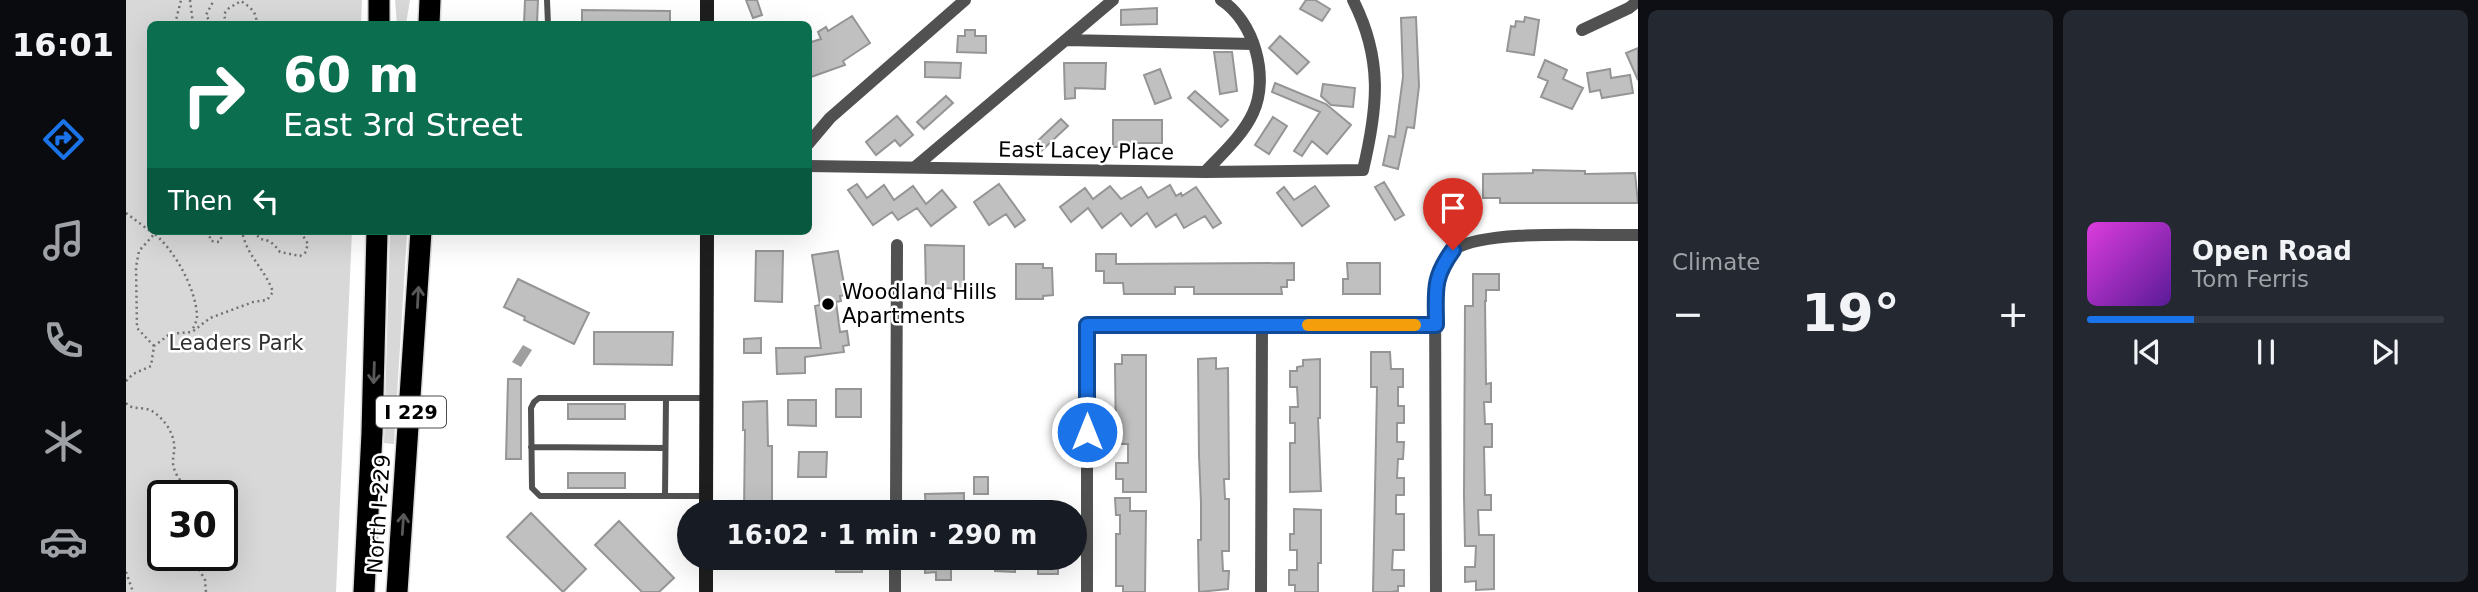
<!DOCTYPE html>
<html lang="en">
<head>
<meta charset="utf-8">
<style>
	body { margin:0; font-family:"DejaVu Sans",sans-serif; background:#242831; color:#f1f3f6; height:100vh; display:flex; flex-direction:column; font-size:26px; white-space:nowrap }
	* { box-sizing:border-box; margin:0 }
	p { font-size:23px; color:#9ea1a6 }
	.icon { flex:none; width:38px; height:38px; fill:none; stroke:currentColor; stroke-width:2; stroke-linecap:round; stroke-linejoin:round }
	.map { position:relative; flex:1; overflow:hidden }
	.panel { display:flex; flex-direction:column; gap:10px; padding:10px; background:#0d0f14; width:840px }
	.panel>* { flex:none }
	.hud { position:absolute; left:21px; top:21px; width:665px; height:214px; border-radius:10px; box-shadow:0 7px 28px #0002; background:#0b6e4f; color:#fff; overflow:hidden }
	.speed { position:absolute; left:21px; top:480px; display:flex; gap:14px; font-size:35px; font-weight:700; text-align:center }
	.speed>* { display:grid; place-content:center; width:91px; height:91px; border-radius:50%; background:#171b24; box-shadow:0 7px 28px #0002; line-height:1 }
	.speed .limit { border:4px solid #111; border-radius:10px; background:#fff; color:#111 }
	.pin { position:absolute; display:grid; place-items:center; width:60px; height:60px; color:#fff; margin:-72px -30px; border-radius:50% 50% 50% 0; rotate:-45deg; box-shadow:0 0 7px #0007 }
	.pin .icon { rotate:45deg }
	.me { position:absolute; width:77px; margin:-38px; rotate:0deg; stroke-linejoin:round; filter:drop-shadow(0 0 5px #0008) }
	.turn { display:flex; align-items:center; gap:24px; height:147px; padding:0 21px; font-size:32px }
	.turn .icon { width:91px; height:91px; stroke-width:2.5 }
	.turn b { display:block; font-size:49px; line-height:60px }
	.then { display:flex; align-items:center; height:66px; padding:0 21px; background:#0003; gap:14px; font-size:26px }
	.big { font-size:52px; font-weight:600; line-height:1.1 }
	.panel .card { flex:1; display:flex; flex-direction:column; justify-content:center; gap:10px; min-width:0; padding:0 24px; border-radius:10px; background:#242831 }
	.song { display:flex; align-items:center; gap:21px }
	.cover { width:84px; height:84px; border-radius:10px; background:linear-gradient(135deg,hsl(300 70% 55%),hsl(270 70% 35%)) }
	.played { height:7px; border-radius:4px; background:linear-gradient(90deg,#1a73e8 30%,#363941 30%) }
	.keys { display:flex; justify-content:space-around; direction:ltr }
	.heat { display:flex; justify-content:space-between; align-items:center; font-size:38px; direction:ltr }
	.panel .tiles { flex:1; display:grid; gap:10px; grid-template-columns:repeat(2,1fr) }
	.trip { position:absolute; left:551px; top:500px; width:410px; height:70px; border-radius:35px; background:#171b24; box-shadow:0 7px 28px #0002; font-weight:600; line-height:70px; text-align:center }
	main { display:flex; flex:1; min-height:0 }
	.dock { display:flex; flex-direction:column; width:126px; justify-content:space-around; align-items:center; background:#090b0e; color:#9ea1a6 }
	.dock .icon { width:49px; height:49px }
	.dock .on { color:#1a73e8 }
	.dock b { font-size:32px; color:#f1f3f6 }
	.map>svg:first-child { display:block }
	.green { fill:#d8d8d8; fill-rule:evenodd }
	.water { fill:#9f9f9f }
	.building { fill:#c0c0c0; stroke:#959595; stroke-width:2 }
	.lines { fill:none; stroke-linecap:round; stroke-linejoin:round }
	.highway-casing { stroke:#dbdbdb; stroke-width:24 }
	.path { stroke:#737373; stroke-width:2.5; stroke-dasharray:2 3.5; stroke-linecap:butt }
	.lane { stroke:#515151; stroke-width:6 }
	.street { stroke:#515151; stroke-width:12 }
	.secondary { stroke:#1e1e1e; stroke-width:14 }
	.highway { stroke:#000; stroke-width:21 }
	.oneway { stroke:#595959 }
	.route-casing { stroke:#114b97; stroke-width:18 }
	.route { stroke:#1a73e8; stroke-width:12 }
	.slow { stroke:#f59e0b; stroke-width:12 }
	.poi-dot { fill:#000; stroke:#fff; stroke-width:2.5 }
	.labels { text-anchor:middle; stroke-width:5; stroke-linejoin:round; paint-order:stroke }
	.shield { fill:#fff; stroke:#4c4c4c; stroke-width:2 }
	.shield-label { font-size:19px; font-weight:bold; fill:#000 }
	.street-label { font-size:21px; fill:#000; stroke:#fff }
	.poi-label { font-size:21px; fill:#000; stroke:#fff; text-anchor:start }
	.park-label { font-size:21px; fill:#2f2f2f; stroke:#fff }
</style>
</head>
<body>
<main>
<nav class="dock">
<b>16:01</b>
<svg class="icon on" aria-label="directions" viewBox="0 0 24 24"><path d="M12 3l9 9-9 9-9-9zM9 14v-3h6M13 9l2 2-2 2"/></svg>
<svg class="icon" aria-label="music" viewBox="0 0 24 24"><path d="M9 18V5l10-2v13"/><circle cx="6" cy="18" r="3"/><circle cx="16" cy="16" r="3"/></svg>
<svg class="icon" aria-label="phone" viewBox="0 0 24 24"><path d="M5 4h4l2 5-3 2q2 4 5 5l2-3 5 2v4C11 20 4 13 5 4z"/></svg>
<svg class="icon" aria-label="climate" viewBox="0 0 24 24"><path d="M12 3v18M4 7l16 10M4 17L20 7"/></svg>
<svg class="icon" aria-label="car" viewBox="0 0 24 24"><path d="M5 17H2v-5l4-1 3-4h7l3 4 3 1v5h-3M9 17h6M6 11h13"/><circle cx="7" cy="17" r="2"/><circle cx="17" cy="17" r="2"/></svg>
</nav>
<div class="map">
<svg width="1512" height="592" viewBox="0 0 1512 592">
	<rect width="100%" height="100%" fill="#fff"/>
	<path class="green" d="M 0,0 L 236,0 L 235,24 L 24,24 L 24,231 L 226,231 L 210,592 L 0,592 ZM 96,495 L 96,555 L 37,555 L 37,495 Z
		M 269,0 L 284,0 L 280,24 L 271,24 Z
		M 264,231 L 281,231 L 281,234 L 268,444 L 258,443 Z"/>
	<path class="water" d="M 397,345 L 406,350 L 395,367 L 386,362 Z"/>
	<path class="building" d="M 399,0 L 412,0 L 411,24 L 398,24 Z
		M 620,0 L 631,0 L 636,15 L 627,18 Z
		M 1180,0 L 1189,0 L 1204,9 L 1196,21 L 1174,9 Z
		M 1031,8 L 1031,24 L 995,25 L 995,10 Z
		M 456,10 L 544,11 L 544,24 L 456,24 Z
		M 726,16 L 744,43 L 717,61 L 719,65 L 682,78 L 682,43 L 695,39 L 692,32 L 700,27 L 702,31 Z
		M 1290,17 L 1293,86 L 1288,128 L 1281,127 L 1272,169 L 1257,165 L 1263,136 L 1269,137 L 1277,77 L 1275,18 Z
		M 1399,17 L 1413,20 L 1408,55 L 1381,51 L 1385,26 L 1389,27 L 1390,21 L 1398,22 Z
		M 839,30 L 849,30 L 849,36 L 860,36 L 860,53 L 831,52 L 832,36 L 839,36 Z
		M 1154,36 L 1183,62 L 1171,74 L 1143,48 Z
		M 1512,48 L 1512,80 L 1500,53 Z
		M 1088,52 L 1106,52 L 1111,91 L 1094,94 Z
		M 1419,60 L 1441,70 L 1437,79 L 1457,88 L 1446,109 L 1415,97 L 1422,81 L 1412,77 Z
		M 799,62 L 835,63 L 834,78 L 799,77 Z
		M 938,63 L 980,63 L 979,89 L 949,88 L 949,98 L 939,99 Z
		M 1034,69 L 1045,98 L 1029,104 L 1018,75 Z
		M 1484,69 L 1485,78 L 1504,75 L 1507,93 L 1476,98 L 1474,90 L 1464,92 L 1461,73 Z
		M 1149,83 L 1200,104 L 1225,125 L 1201,154 L 1186,141 L 1176,156 L 1168,151 L 1194,112 L 1146,92 Z
		M 1197,84 L 1229,88 L 1227,107 L 1205,105 L 1195,96 Z
		M 1069,91 L 1102,120 L 1095,127 L 1062,98 Z
		M 820,96 L 827,103 L 798,129 L 791,122 Z
		M 771,116 L 787,135 L 774,146 L 769,140 L 750,155 L 740,142 Z
		M 1147,117 L 1161,126 L 1143,154 L 1129,145 Z
		M 935,119 L 942,126 L 911,155 L 904,148 Z
		M 987,120 L 1036,120 L 1036,143 L 1005,143 L 1005,147 L 987,147 Z
		M 1407,170 L 1459,171 L 1459,174 L 1509,173 L 1512,203 L 1374,203 L 1374,198 L 1357,198 L 1357,174 L 1407,173 Z
		M 1258,182 L 1278,215 L 1269,220 L 1249,187 Z
		M 731,184 L 741,198 L 758,185 L 768,200 L 787,186 L 800,204 L 816,190 L 830,207 L 805,226 L 791,208 L 772,220 L 766,212 L 747,225 L 722,190 Z
		M 873,184 L 899,220 L 889,227 L 880,214 L 863,225 L 848,202 Z
		M 1044,185 L 1050,196 L 1055,193 L 1056,196 L 1070,187 L 1095,223 L 1087,228 L 1079,216 L 1058,228 L 1050,214 L 1030,227 L 1021,213 L 1005,226 L 995,213 L 976,228 L 962,208 L 945,222 L 934,207 L 959,188 L 967,199 L 984,186 L 995,199 L 1015,187 L 1022,198 Z
		M 1189,186 L 1203,206 L 1176,226 L 1151,193 L 1158,187 L 1168,200 Z
		M 799,245 L 838,246 L 838,289 L 817,288 L 817,293 L 800,292 Z
		M 630,251 L 657,251 L 656,302 L 629,301 Z
		M 712,251 L 720,295 L 714,296 L 715,301 L 710,302 L 714,332 L 721,331 L 723,345 L 717,346 L 718,352 L 679,357 L 679,373 L 651,374 L 650,348 L 695,348 L 689,306 L 694,305 L 686,255 Z
		M 970,254 L 990,254 L 990,264 L 1168,263 L 1168,280 L 1161,280 L 1161,287 L 1155,287 L 1156,294 L 1068,294 L 1068,287 L 1049,287 L 1049,294 L 998,294 L 997,283 L 978,283 L 978,271 L 970,271 Z
		M 1221,263 L 1254,263 L 1254,294 L 1217,294 L 1217,279 L 1222,279 Z
		M 890,264 L 917,264 L 917,268 L 926,268 L 927,295 L 917,296 L 917,299 L 890,299 Z
		M 1347,274 L 1373,274 L 1373,290 L 1360,290 L 1360,301 L 1359,301 L 1360,384 L 1365,383 L 1365,402 L 1358,402 L 1359,424 L 1366,424 L 1366,447 L 1358,447 L 1359,495 L 1365,495 L 1365,510 L 1352,510 L 1353,535 L 1368,535 L 1368,589 L 1350,590 L 1350,581 L 1339,582 L 1339,567 L 1349,567 L 1350,546 L 1339,546 L 1338,496 L 1339,306 L 1347,306 Z
		M 392,279 L 463,313 L 448,344 L 398,320 L 399,317 L 378,307 Z
		M 468,332 L 547,332 L 546,365 L 468,364 Z
		M 635,338 L 635,353 L 618,353 L 618,339 Z
		M 1245,352 L 1264,352 L 1265,369 L 1277,369 L 1277,387 L 1272,387 L 1272,406 L 1278,406 L 1278,423 L 1271,423 L 1271,442 L 1278,442 L 1277,459 L 1272,459 L 1271,478 L 1278,478 L 1278,495 L 1270,495 L 1270,514 L 1278,514 L 1278,550 L 1267,550 L 1266,570 L 1278,570 L 1278,586 L 1272,586 L 1272,591 L 1264,592 L 1247,592 L 1251,387 L 1245,387 Z
		M 996,355 L 1020,355 L 1020,492 L 997,492 L 997,479 L 990,479 L 990,463 L 1002,463 L 1002,444 L 990,444 L 989,364 L 996,364 Z
		M 1090,358 L 1090,369 L 1102,368 L 1103,479 L 1098,479 L 1099,499 L 1103,499 L 1103,551 L 1096,551 L 1097,571 L 1103,571 L 1102,589 L 1073,592 L 1072,540 L 1075,540 L 1075,503 L 1073,456 L 1072,359 Z
		M 1194,359 L 1194,418 L 1192,418 L 1195,491 L 1164,492 L 1164,443 L 1169,443 L 1169,423 L 1164,423 L 1164,407 L 1172,407 L 1171,387 L 1164,387 L 1164,371 L 1171,371 L 1171,367 L 1177,366 L 1177,360 Z
		M 382,379 L 395,379 L 395,459 L 380,459 Z
		M 710,389 L 735,389 L 735,417 L 710,417 Z
		M 662,400 L 690,400 L 690,426 L 662,425 Z
		M 641,401 L 642,446 L 646,446 L 646,513 L 618,513 L 619,430 L 617,430 L 617,402 Z
		M 442,404 L 499,404 L 499,419 L 442,419 Z
		M 673,452 L 701,452 L 700,477 L 672,477 Z
		M 442,473 L 499,473 L 499,488 L 442,488 Z
		M 848,477 L 862,477 L 862,494 L 848,494 Z
		M 838,493 L 838,511 L 800,511 L 799,494 Z
		M 989,498 L 1004,498 L 1004,511 L 1020,511 L 1019,592 L 997,592 L 997,586 L 990,586 L 990,534 L 994,534 L 994,515 L 990,515 Z
		M 700,502 L 725,502 L 725,513 L 700,513 Z
		M 1168,509 L 1195,510 L 1195,563 L 1192,563 L 1192,592 L 1169,592 L 1169,585 L 1163,585 L 1163,570 L 1171,570 L 1171,550 L 1164,550 L 1164,534 L 1168,534 Z
		M 405,513 L 460,569 L 437,592 L 381,537 Z
		M 493,521 L 548,578 L 533,592 L 516,592 L 469,545 Z
		M 616,558 L 643,558 L 643,569 L 616,569 Z
		M 710,558 L 736,558 L 736,572 L 710,572 Z
		M 799,558 L 825,558 L 825,580 L 810,580 L 810,572 L 799,573 Z
		M 869,558 L 890,558 L 889,572 L 869,571 Z
		M 912,558 L 932,558 L 932,574 L 912,574 Z"/>
	<g class="lines">
		<g class="highway-casing">
			<path id="highway" d="M 253,24 L 253,0
				M 303,24 L 304,0
				M 238,592 L 246,433 L 251,231
				M 271,592 L 295,231"/>
		</g>
		<path class="path" d="M 64,0 L 67,24
			M 49,24 L 55,0
			M 85,24 L 80,15 L 88,0
			M 100,24 L 98,14 L 103,8 L 115,1 C 124,7 132,13 130,24
			M 0,213 L 24,231
			M 25,231 C 47,247 70,288 71,316 C 71,321 68,326 66,331
			M 82,231 L 85,241 L 93,242 L 99,231
			M 128,231 L 134,239 C 144,240 148,244 154,252 L 174,256 L 179,253 L 182,244 L 174,231
			M 28,346 L 11,328 L 10,267 L 13,251 L 31,231
			M 0,381 L 7,374 L 25,366 L 28,346 L 44,334 L 66,332 L 84,318 L 127,302 L 141,300 L 147,292 C 139,269 120,255 116,231
			M 0,403 C 7,411 17,406 26,411 C 37,418 46,430 48,443 C 50,452 44,460 49,471 C 53,482 59,481 60,495
			M 65,555 L 79,580 L 80,592
			M 0,572 L 7,592"/>
		<path class="lane" d="M 421,0 L 422,24
			M 579,398 L 413,398 L 408,402 L 405,408 L 406,488 L 414,496 L 580,496
			M 405,447 L 539,448
			M 539,496 L 540,398"/>
		<path class="street" d="M 1456,30 L 1503,8 L 1512,1
			M 940,40 L 1127,44
			M 682,144 L 704,118 L 839,0
			M 682,166 L 1079,172 L 1237,170 C 1252,107 1257,59 1227,0
			M 789,167 L 987,0
			M 1079,172 C 1096,154 1117,135 1127,113 C 1144,77 1128,21 1095,0
			M 770,513 L 771,245
			M 769,592 L 769,558
			M 961,592 L 961,325 L 1309,325
			M 1135,592 L 1136,325
			M 1310,592 L 1309,282 C 1313,271 1319,256 1329,249 C 1360,229 1471,236 1512,235"/>
		<path class="secondary" d="M 581,24 L 581,0
			M 580,513 L 581,231
			M 580,592 L 580,558"/>
		<use href="#highway" class="highway"/>
	</g>
	<defs><path id="oneway-shaft" d="M-6 0H5M1.5-3L5.5 0L1.5 3" fill="none" stroke-width="1.6" stroke-linecap="round" stroke-linejoin="round" transform="scale(1.75)"/></defs>
	<g class="oneway">
		<use href="#oneway-shaft" transform="translate(292 297) rotate(-87)"/>
		<use href="#oneway-shaft" transform="translate(248 373) rotate(92)"/>
		<use href="#oneway-shaft" transform="translate(277 524) rotate(-86)"/>
	</g>
	<g class="lines">
		<g class="route-casing">
			<path id="route" d="M 961,432 L 961,325 L 1310,325 C 1310,291 1306,279 1327,250"/>
		</g>
		<use href="#route" class="route"/>
		<path class="slow" d="M 1182,325 L 1289,325"/>
	</g>
	<circle class="poi-dot" cx="702" cy="304" r="7"/>
	<g class="labels">
		<rect class="shield" x="250" y="396.5" width="70" height="31" rx="5"/>
		<g class="shield-label">
			<text x="285" y="419">I 229</text>
		</g>
		<g class="street-label">
			<text transform="translate(960 151) rotate(1)" y="7">East Lacey Place</text>
			<text transform="translate(253 514) rotate(-86)" y="7">North I-229</text>
		</g>
		<g class="poi-label">
			<text x="716" y="299">Woodland Hills<tspan x="716" dy="24">Apartments</tspan></text>
		</g>
		<g class="park-label">
			<text x="110" y="350">Leaders Park</text>
		</g>
	</g>
</svg>
<div class="speed"><div class="limit">30</div></div>
<div class="pin" style="left:1327px;top:250px;background:#d93025"><svg class="icon" aria-label="arrive" viewBox="0 0 24 24"><path d="M6 21V4h12l-3 4 3 4H6"/></svg></div>
<svg class="me" style="left:961px;top:432px" viewBox="-20 -20 40 40"><circle r="17" fill="#1a73e8" stroke="#fff" stroke-width="3"/><path d="M0-11L8 9 0 5-8 9z" fill="#fff"/></svg>
<div class="trip">16:02 · 1 min · 290 m</div>
<div class="hud">
<div class="turn"><svg class="icon" aria-label="right" viewBox="0 0 24 24"><path d="M7 20v-9h11M14 6l5 5-5 5"/></svg><div><b>60 m</b>East 3rd Street</div></div>
<div class="then">Then<svg class="icon" aria-label="left" viewBox="0 0 24 24"><path d="M17 20v-9H6M10 6l-5 5 5 5"/></svg></div>
</div>
</div>
<section class="panel">
<div class="tiles">
<div class="card"><p>Climate</p>
<div class="heat"><a>−</a><b class="big">19°</b><a>+</a></div>
</div>
<div class="card">
<div class="song"><i class="cover"></i><div><b>Open Road</b><p>Tom Ferris</p></div></div>
<div class="played"></div>
<div class="keys"><svg class="icon" aria-label="previous" viewBox="0 0 24 24"><path d="M18 5L8 12l10 7zM5 5v14"/></svg><svg class="icon" aria-label="pause" viewBox="0 0 24 24"><path d="M8 5v14M16 5v14"/></svg><svg class="icon" aria-label="next" viewBox="0 0 24 24"><path d="M6 5l10 7-10 7zM19 5v14"/></svg></div>
</div>
</div>
</section>
</main>
</body>
</html>
